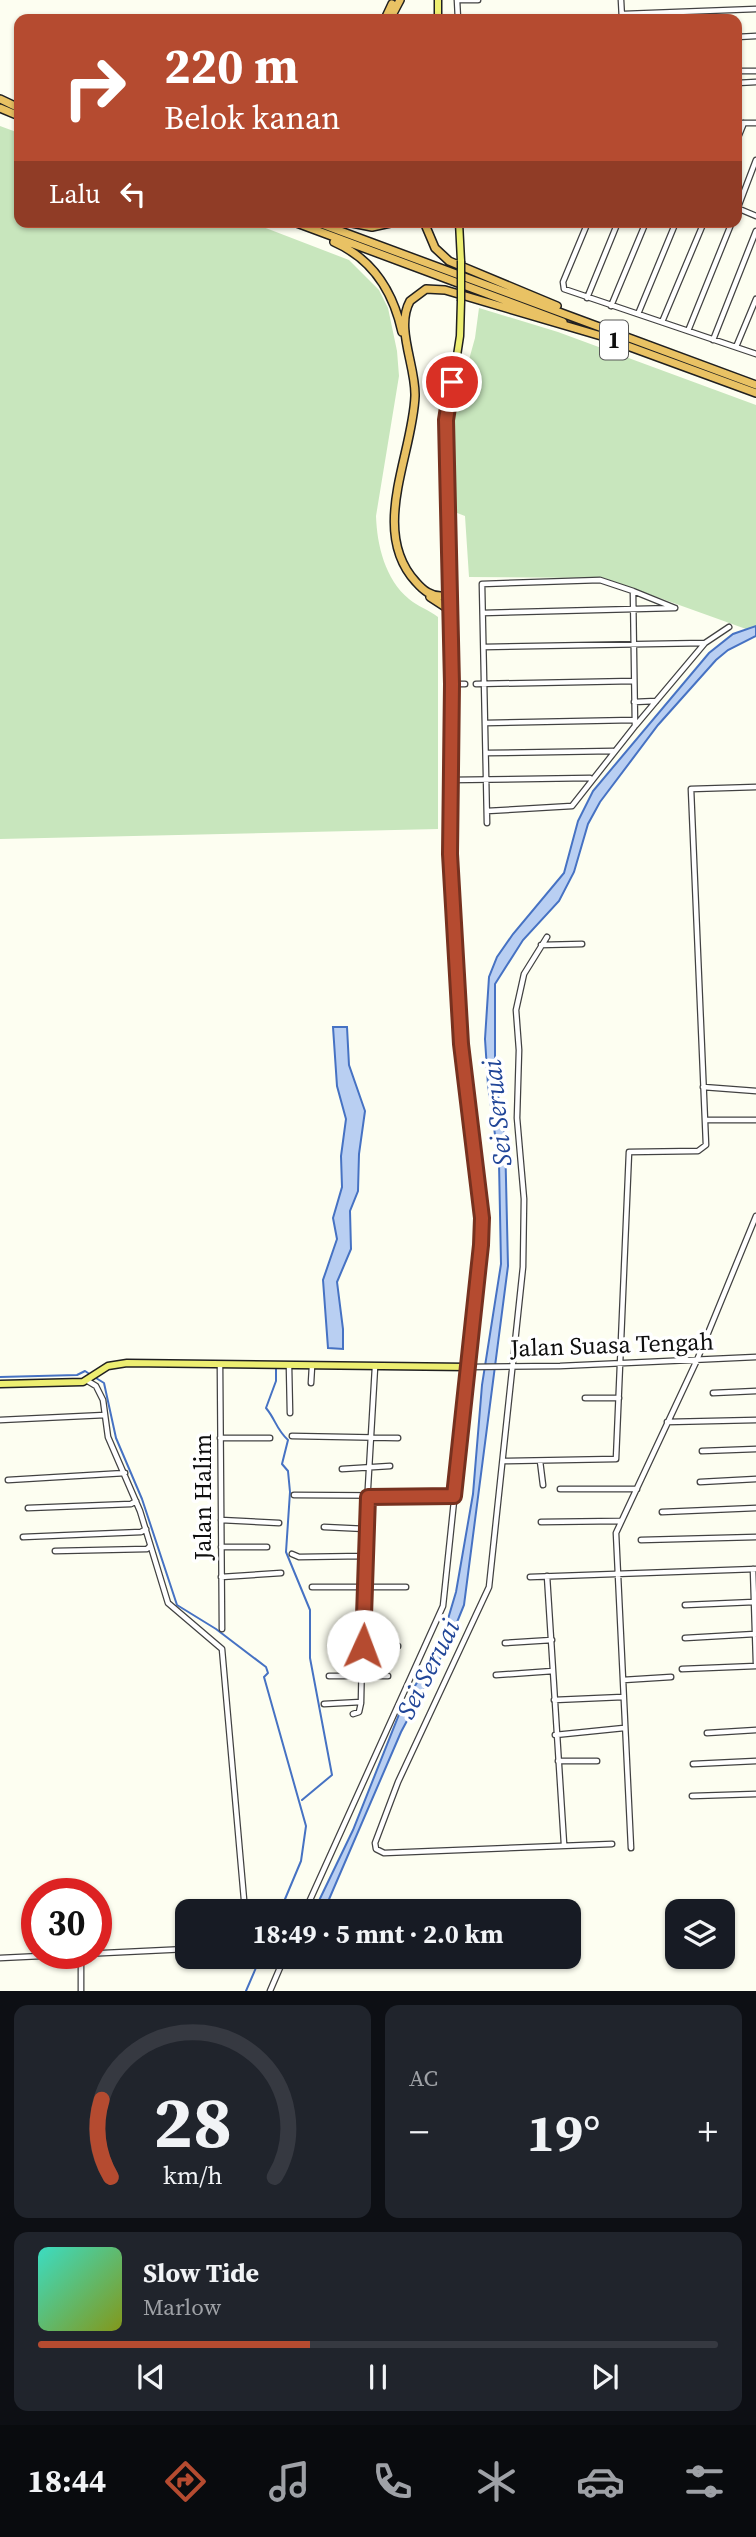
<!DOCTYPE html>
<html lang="id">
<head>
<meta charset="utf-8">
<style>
	body { margin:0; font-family:"Source Serif 4",serif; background:#20242c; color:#f1f3f6; height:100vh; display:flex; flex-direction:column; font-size:26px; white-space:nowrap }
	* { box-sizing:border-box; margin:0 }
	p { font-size:23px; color:#9ea1a6 }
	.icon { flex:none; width:38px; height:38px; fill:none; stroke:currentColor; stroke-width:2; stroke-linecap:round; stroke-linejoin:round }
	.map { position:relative; height:1991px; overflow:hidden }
	.sheet { display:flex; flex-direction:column; gap:14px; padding:14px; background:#0d0f14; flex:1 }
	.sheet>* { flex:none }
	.guide { position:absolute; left:14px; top:14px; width:728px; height:214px; border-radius:14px; box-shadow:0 2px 5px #0004; background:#b54b30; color:#fff; overflow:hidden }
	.buttons { position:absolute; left:665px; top:1899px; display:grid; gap:14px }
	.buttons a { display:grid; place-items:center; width:70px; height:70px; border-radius:14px; background:#171b24; box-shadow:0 2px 5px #0004; font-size:35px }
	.speed { position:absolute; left:21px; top:1878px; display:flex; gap:14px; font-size:35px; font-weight:700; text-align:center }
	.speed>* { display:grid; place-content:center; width:91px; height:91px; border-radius:50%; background:#171b24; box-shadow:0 2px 5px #0004; line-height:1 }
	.speed .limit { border:10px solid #d22; background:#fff; color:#111 }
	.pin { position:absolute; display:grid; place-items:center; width:60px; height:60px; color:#fff; margin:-30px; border:4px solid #fff; border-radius:50%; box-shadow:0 2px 7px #0007 }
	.me { position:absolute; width:77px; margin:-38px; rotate:2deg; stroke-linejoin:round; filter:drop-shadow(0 0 5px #0008) }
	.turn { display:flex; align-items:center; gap:24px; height:147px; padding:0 35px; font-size:32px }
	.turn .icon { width:91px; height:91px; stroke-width:2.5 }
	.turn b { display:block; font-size:49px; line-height:60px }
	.then { display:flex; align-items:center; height:66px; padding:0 35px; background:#0003; gap:14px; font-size:26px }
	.big { font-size:52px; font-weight:700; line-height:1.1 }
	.sheet .card { flex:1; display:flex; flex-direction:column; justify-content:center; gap:10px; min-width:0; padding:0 24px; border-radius:14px; background:#20242c }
	.sheet .dial { align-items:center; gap:0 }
	.dial svg { height:182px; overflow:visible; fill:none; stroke:#363941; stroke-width:7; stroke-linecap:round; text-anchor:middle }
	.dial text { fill:#f1f3f6; stroke:none }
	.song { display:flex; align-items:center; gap:21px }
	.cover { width:84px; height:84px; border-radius:10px; background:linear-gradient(135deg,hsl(170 70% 55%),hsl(70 70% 35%)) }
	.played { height:7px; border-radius:4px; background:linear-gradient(90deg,#b54b30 40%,#363941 40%) }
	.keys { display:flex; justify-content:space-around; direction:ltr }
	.heat { display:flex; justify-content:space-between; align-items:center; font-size:38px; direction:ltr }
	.sheet .tiles { flex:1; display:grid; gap:14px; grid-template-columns:1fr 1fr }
	.card:last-child { grid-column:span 2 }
	.trip { position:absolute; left:175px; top:1899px; width:406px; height:70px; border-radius:14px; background:#171b24; box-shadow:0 2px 5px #0004; font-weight:700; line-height:70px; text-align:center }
	.menu { display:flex; height:112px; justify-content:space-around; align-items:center; background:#090b0e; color:#9ea1a6 }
	.menu .icon { width:49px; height:49px }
	.menu .on { color:#b54b30 }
	.menu b { font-size:32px; color:#f1f3f6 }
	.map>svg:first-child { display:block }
	.green { fill:#c8e6bd }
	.water { fill:#b9cff2; stroke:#4672c3; stroke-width:2 }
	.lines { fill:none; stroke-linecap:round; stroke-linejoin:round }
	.stream { stroke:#4672c3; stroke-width:2 }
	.minor-casing { stroke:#424242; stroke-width:7 }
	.major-casing { stroke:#202020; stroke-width:9 }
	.highway-casing { stroke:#202020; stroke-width:10 }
	.minor { stroke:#fff; stroke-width:4.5 }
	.major { stroke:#edee71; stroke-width:6 }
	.highway { stroke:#e9c264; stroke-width:7 }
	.major-bridge-casing { stroke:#202020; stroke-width:9; stroke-linecap:butt }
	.major-bridge { stroke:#edee71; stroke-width:6 }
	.route-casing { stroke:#76311f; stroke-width:18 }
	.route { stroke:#b54b30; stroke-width:12 }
	.labels { text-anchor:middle; stroke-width:7; stroke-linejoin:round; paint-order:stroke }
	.shield { fill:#fff; stroke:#575757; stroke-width:2 }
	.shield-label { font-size:23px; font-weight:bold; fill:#0f0f0f }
	.street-label { font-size:24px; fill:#0f0f0f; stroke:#fff }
	.water-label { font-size:26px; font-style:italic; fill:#214698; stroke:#fff }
</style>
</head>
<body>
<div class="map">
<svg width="756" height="1991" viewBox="0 0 756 1991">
	<rect width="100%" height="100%" fill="#fdfef1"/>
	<path class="green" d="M 0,126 L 19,133 L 19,222 L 250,222 L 349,260 L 379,290 L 388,308 L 397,351 L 399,376 L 376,516 C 377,545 385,579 409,599 C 417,606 429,610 438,617 L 438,829 L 0,839 Z
		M 479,308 L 558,332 L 756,405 L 756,626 L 746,629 L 604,578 L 469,577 L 465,516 L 452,511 L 454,414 L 475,338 Z"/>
	<path class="water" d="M 756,626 L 756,636 L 728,650 L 716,660 L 658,725 L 600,802 L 588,824 L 574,872 L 559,901 L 523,940 L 495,984 L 495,1077 L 505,1137 L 508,1266 L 464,1605 L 449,1642 L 401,1732 L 327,1904 L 323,1911 L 314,1911 L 353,1830 L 400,1712 L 442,1639 L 456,1592 L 473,1494 L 482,1385 L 501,1264 L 499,1163 L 488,1085 L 485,1039 L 489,977 L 497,957 L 513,934 L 564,873 L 578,821 L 593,791 L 709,653 L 733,634 Z
		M 333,1027 L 347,1027 L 349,1065 L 365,1111 L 359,1154 L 358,1191 L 350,1211 L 351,1249 L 337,1282 L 343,1329 L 343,1349 L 328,1348 L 323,1280 L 337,1239 L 333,1218 L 342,1187 L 341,1156 L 346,1119 L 337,1086 Z"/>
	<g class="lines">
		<path class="stream" d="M 276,1368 L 276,1381 L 266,1408 C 276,1420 276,1429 288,1440 L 282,1464 L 288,1471 L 290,1492 L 286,1552 L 310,1610 L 310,1658 L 332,1775 L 302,1800
			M 0,1377 L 77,1375 L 85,1371 L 91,1375
			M 96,1378 L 104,1383 L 116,1438 L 142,1499 L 177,1605 L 216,1629 L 266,1667 L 268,1673 L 264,1677 L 306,1826 L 301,1861 L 280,1911
			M 246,1991 L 261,1956"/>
		<g class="minor-casing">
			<path id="minor" d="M 457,0 L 478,0
				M 457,0 L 458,19
				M 621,0 L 622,19
				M 624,14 L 756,9
				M 737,37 L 756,36
				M 737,71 L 756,71
				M 737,83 L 756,82
				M 737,123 L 756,123
				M 737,140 L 744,123
				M 737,208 L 756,216
				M 737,210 L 756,160
				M 588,222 L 563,282 L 564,289 L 756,354
				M 587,298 L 618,222
				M 611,306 L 646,222
				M 638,314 L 676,222
				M 662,322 L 704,222
				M 688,331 L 732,222
				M 713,340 L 756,231
				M 736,347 L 756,299
				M 633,591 L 675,608
				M 483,613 L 675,608
				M 484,647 L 705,643
				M 452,684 L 465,684
				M 476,684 L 634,681
				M 634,702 L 656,701
				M 486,723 L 634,720
				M 636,725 L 705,643 L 729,627
				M 487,753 L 613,751
				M 450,780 L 590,778
				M 487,823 L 482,584 L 600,580 L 633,591 L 635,726 L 572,806 L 487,811
				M 547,937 L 524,974 L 516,1010 L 519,1050 L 517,1118 L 524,1199 L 523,1267 L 489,1587 L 398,1782 L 375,1843 L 376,1849 L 384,1853 L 612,1844
				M 541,945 L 582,944
				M 703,1087 L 756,1091
				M 705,1120 L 756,1120
				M 220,1365 L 222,1629
				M 289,1366 L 290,1413
				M 86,1380 L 96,1386 L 103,1400 L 108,1437 L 140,1511 L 168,1603 L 222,1649 L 245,1911
				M 311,1383 L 312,1366
				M 713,1393 L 756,1391
				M 585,1398 L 619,1398
				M 0,1420 L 105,1415
				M 667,1422 L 756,1420
				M 292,1436 L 398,1438
				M 220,1438 L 270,1438
				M 702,1451 L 756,1449
				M 504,1461 L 616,1459 L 629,1152 L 698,1151 L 706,1145 L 691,789 L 756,787
				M 540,1461 L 543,1485
				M 342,1469 L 390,1466
				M 8,1480 L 125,1473
				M 700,1482 L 756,1479
				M 560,1489 L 637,1489
				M 294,1495 L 454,1496
				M 28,1508 L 131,1504 L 136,1501
				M 662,1512 L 756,1508
				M 221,1520 L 279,1523
				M 541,1522 L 620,1521
				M 324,1527 L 366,1529
				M 23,1537 L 141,1532 L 146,1529
				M 641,1540 L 756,1537
				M 221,1547 L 267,1547
				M 55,1551 L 147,1549 L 150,1546
				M 292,1554 L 299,1557 L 364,1556
				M 753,1569 L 756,1663
				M 547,1576 L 564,1844
				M 221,1577 L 281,1573
				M 530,1577 L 756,1569
				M 312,1587 L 406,1587
				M 685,1605 L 754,1602
				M 685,1638 L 755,1634
				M 505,1643 L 552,1640
				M 363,1646 L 398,1646
				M 682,1669 L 756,1666
				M 496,1675 L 553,1671
				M 329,1676 L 388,1676
				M 623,1680 L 671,1677
				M 554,1700 L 623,1697
				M 324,1704 L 361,1702 L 364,1556 L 375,1367
				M 353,1714 L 359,1712 L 361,1703
				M 707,1733 L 756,1730
				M 555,1735 L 624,1728
				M 558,1761 L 597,1761
				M 693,1764 L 756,1761
				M 692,1796 L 756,1794
				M 631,1848 L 616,1533 L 697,1360 L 756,1216
				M 305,1911 L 443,1606 L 468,1367 L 560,1366 L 756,1357
				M 81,1954 L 81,1991
				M 0,1958 L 187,1949
				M 270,1991 L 285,1956"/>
		</g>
		<g class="major-casing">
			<path id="major" d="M 438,0 L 438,19
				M 459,222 L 461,261
				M 0,1384 L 83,1382 L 108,1366 L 127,1363 L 468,1367 L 482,1229 L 461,1044 L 450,854 L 452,684 L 445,434 L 460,336 L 461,301"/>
		</g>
		<g class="highway-casing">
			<path id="highway" d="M 385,19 L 392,4
				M 390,19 L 400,0
				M 0,99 L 19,108
				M 0,108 L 19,116
				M 294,222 L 563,322
				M 316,222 L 756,385
				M 347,222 L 372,227 L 395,222
				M 424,222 L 435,248 L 449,261 L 557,306
				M 334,242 C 373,259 393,291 402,332
				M 603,337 L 756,393
				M 450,590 L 443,596 C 431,597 423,590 416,582 C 369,531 413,454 415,396 C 416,366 395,328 410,301 L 426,289 L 445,290 L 608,338
				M 430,597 L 450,610"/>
		</g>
		<use href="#minor" class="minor"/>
		<use href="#major" class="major"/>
		<use href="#highway" class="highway"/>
		<g class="major-bridge-casing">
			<path id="major-bridge" d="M 461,301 L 461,261"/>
		</g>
		<use href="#major-bridge" class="major-bridge"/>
	</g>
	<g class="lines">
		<g class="route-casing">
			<path id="route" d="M 363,1646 L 368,1497 L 454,1496 L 481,1245 L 482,1218 L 461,1044 L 450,854 L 452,684 L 446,420 L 452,382"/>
		</g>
		<use href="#route" class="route"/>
	</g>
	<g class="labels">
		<rect class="shield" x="600" y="320.5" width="28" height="39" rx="5"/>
		<g class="shield-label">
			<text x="614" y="348">1</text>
		</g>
		<g class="street-label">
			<text transform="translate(612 1345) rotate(-2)" y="8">Jalan Suasa Tengah</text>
			<text transform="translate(203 1497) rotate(-90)" y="8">Jalan Halim</text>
		</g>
		<g class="water-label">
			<text transform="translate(497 1113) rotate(-96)" y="9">Sei Seruai</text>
			<text transform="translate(428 1669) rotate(-63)" y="9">Sei Seruai</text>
		</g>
	</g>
</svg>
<div class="buttons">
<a><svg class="icon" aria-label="layers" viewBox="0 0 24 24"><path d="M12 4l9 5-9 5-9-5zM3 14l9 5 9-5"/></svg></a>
</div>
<div class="speed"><div class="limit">30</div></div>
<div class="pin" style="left:452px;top:382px;background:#d93025"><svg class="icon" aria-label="arrive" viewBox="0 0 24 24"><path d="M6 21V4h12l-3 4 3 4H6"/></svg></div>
<svg class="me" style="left:363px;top:1646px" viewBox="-20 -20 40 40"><circle r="19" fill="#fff"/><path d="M0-13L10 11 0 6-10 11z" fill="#b54b30"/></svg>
<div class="trip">18:49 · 5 mnt · 2.0 km</div>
<div class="guide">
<div class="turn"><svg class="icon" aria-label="right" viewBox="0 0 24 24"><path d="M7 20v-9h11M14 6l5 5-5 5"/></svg><div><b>220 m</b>Belok kanan</div></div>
<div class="then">Lalu<svg class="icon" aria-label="left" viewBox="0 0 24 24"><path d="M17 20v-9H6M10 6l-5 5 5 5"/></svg></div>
</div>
</div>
<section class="sheet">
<div class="tiles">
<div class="card dial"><svg viewBox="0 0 100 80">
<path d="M14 69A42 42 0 1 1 86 69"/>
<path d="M14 69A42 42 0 0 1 10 35" stroke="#b54b30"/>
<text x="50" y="56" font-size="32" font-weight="700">28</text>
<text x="50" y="72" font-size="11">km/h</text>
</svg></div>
<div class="card"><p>AC</p>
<div class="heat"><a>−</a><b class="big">19°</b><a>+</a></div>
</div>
<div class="card">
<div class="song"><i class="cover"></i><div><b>Slow Tide</b><p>Marlow</p></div></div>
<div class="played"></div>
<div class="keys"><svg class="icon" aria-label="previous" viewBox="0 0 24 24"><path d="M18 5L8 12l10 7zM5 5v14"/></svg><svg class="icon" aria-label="pause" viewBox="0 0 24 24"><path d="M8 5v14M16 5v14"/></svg><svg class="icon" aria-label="next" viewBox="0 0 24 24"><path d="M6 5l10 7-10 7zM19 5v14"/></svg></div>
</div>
</div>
</section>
<nav class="menu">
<b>18:44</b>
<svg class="icon on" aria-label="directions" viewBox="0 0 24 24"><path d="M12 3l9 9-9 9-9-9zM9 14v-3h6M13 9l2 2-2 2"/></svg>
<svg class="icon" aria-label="music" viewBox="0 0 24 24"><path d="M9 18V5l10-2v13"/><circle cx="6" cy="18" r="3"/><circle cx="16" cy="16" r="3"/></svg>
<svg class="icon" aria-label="phone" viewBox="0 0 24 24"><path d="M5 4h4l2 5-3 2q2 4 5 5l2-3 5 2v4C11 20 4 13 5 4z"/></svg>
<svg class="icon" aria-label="climate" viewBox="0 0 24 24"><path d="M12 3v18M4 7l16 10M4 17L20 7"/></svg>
<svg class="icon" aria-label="car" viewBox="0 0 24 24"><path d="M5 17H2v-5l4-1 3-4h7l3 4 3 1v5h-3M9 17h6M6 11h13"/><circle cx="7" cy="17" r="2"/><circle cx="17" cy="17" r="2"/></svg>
<svg class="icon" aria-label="filters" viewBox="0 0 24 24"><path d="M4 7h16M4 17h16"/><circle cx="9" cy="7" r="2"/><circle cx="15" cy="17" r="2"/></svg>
</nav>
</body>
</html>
